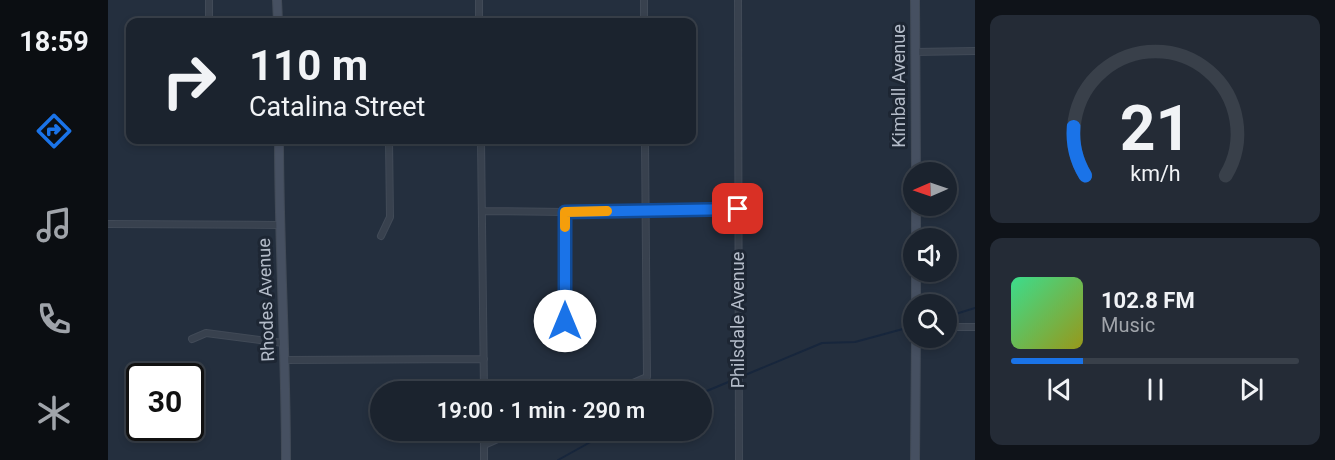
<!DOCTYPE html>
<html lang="en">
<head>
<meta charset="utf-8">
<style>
	body { margin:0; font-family:Roboto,sans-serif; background:#242b36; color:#f1f3f6; height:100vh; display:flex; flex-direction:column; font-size:22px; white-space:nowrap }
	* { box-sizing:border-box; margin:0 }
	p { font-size:20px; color:#a0a4aa }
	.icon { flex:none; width:33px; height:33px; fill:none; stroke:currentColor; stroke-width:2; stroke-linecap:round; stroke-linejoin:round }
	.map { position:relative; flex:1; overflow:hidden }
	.details { display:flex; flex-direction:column; gap:15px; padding:15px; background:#0f1319; width:360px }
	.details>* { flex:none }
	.hud { position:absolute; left:18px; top:18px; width:570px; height:126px; border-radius:12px; box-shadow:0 3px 9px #0003,0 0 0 2px #39404a; background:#1b232e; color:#f1f3f6; overflow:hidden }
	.needle { width:39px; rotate:268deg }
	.fabs { position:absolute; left:795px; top:162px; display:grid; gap:12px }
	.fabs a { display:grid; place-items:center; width:54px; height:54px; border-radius:50%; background:#1b232e; box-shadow:0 3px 9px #0003,0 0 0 2px #39404a; font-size:30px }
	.speed { position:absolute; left:18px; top:363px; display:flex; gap:12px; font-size:30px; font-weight:700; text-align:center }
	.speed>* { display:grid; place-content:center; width:78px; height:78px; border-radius:50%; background:#1b232e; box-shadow:0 3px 9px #0003,0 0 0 2px #39404a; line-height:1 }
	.speed .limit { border:3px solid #111; border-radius:9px; background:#fff; color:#111 }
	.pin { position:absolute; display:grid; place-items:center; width:51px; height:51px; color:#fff; margin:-26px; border-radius:12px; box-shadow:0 3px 9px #0006 }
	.me { position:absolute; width:66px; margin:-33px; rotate:0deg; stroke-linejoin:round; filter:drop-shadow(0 0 4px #0008) }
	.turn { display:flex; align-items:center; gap:21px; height:126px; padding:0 24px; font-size:27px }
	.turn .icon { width:78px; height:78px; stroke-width:2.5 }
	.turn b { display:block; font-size:42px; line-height:51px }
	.details .card { flex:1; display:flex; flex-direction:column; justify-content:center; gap:9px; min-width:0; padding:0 21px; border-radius:12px; background:#242b36 }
	.details .dial { align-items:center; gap:0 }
	.dial svg { height:156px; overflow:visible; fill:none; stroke:#39404a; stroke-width:7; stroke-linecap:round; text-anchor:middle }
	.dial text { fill:#f1f3f6; stroke:none }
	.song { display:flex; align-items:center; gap:18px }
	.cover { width:72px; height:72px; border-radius:9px; background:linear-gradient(135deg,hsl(150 70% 55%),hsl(60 70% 35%)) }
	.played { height:6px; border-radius:3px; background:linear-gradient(90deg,#1a73e8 25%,#39404a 25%) }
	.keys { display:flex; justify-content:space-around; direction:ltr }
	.trip { position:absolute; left:262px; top:381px; width:342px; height:60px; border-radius:30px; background:#1b232e; box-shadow:0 3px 9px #0003,0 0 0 2px #39404a; font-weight:600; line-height:60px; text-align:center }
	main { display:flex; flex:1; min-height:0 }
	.tabs { display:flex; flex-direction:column; width:108px; justify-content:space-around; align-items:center; background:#0b0e12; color:#a0a4aa }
	.tabs .icon { width:42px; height:42px }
	.tabs .active { color:#1a73e8 }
	.tabs b { font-size:27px; color:#f1f3f6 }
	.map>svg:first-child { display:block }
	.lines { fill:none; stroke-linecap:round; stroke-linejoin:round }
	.stream { stroke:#17263c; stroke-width:2 }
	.minor-casing { stroke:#414a57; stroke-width:8 }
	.secondary-casing { stroke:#414a57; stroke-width:10 }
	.minor { stroke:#38414e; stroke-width:6 }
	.secondary { stroke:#465061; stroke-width:8 }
	.route-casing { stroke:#114b97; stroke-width:15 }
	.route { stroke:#1a73e8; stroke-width:10 }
	.slow { stroke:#f59e0b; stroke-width:10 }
	.labels { text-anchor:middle; stroke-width:6; stroke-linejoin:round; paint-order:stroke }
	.street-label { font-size:18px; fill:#b4bcc9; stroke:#1d2633 }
</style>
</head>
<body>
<main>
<nav class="tabs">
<b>18:59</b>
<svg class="icon active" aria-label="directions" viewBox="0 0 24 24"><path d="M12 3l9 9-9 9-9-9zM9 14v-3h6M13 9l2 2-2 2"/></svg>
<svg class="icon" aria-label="music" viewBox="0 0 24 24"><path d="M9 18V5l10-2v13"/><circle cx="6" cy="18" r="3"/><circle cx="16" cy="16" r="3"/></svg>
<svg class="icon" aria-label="phone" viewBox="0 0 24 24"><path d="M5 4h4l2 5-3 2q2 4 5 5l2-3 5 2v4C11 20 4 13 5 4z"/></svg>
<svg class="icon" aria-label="climate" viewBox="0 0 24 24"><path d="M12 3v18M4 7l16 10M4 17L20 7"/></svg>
</nav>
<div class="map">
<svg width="867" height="460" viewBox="0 0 867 460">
	<rect width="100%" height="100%" fill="#242f3e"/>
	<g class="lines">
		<path class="stream" d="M 838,317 L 867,308
			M 594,393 L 714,343 L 747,342 L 806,326
			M 450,460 L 504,430"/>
		<g class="minor-casing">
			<path id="minor" d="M 101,0 L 101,22
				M 371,0 L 371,22
				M 536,0 L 536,22
				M 630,0 L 631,460
				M 807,52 L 867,51
				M 373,140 L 376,392
				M 375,211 L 457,212 L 630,209
				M 457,212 L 457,321
				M 0,224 L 171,225
				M 273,236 L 282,217 L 281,140
				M 838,327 L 867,327
				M 84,339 L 98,333 L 175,343
				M 177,360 L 376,359
				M 504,392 L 539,377 L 537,140
				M 376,445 L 410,430
				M 376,460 L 376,430"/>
		</g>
		<g class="secondary-casing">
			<path id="secondary" d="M 169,0 L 170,22
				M 807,0 L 808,172
				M 171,140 C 171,246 178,353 178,460
				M 808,206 L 808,238
				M 808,272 L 808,304
				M 807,460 L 808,338"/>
		</g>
		<use href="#minor" class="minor"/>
		<use href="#secondary" class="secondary"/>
	</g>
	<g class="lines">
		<g class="route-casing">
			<path id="route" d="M 457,321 L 457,212 L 630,209"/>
		</g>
		<use href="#route" class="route"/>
		<path class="slow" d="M 457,227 L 457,212 L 499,211"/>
	</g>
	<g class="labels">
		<g class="street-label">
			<text transform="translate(791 86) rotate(-90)" y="6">Kimball Avenue</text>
			<text transform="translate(158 300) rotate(-92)" y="6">Rhodes Avenue</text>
			<text transform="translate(630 320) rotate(-90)" y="6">Philsdale Avenue</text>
		</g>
	</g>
</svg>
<div class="fabs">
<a><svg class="needle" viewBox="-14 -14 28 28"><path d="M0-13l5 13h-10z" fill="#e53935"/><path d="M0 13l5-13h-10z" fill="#a0a4aa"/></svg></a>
<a><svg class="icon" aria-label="sound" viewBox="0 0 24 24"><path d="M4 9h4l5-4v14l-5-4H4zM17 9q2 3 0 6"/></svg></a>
<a><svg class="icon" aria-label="search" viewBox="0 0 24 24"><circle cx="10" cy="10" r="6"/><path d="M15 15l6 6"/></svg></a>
</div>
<div class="speed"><div class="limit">30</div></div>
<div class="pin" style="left:630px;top:209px;background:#d93025"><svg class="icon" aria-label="arrive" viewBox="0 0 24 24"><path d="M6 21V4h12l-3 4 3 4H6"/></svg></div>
<svg class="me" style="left:457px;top:321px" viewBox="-20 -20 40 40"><circle r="19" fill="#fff"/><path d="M0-13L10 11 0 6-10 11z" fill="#1a73e8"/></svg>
<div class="trip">19:00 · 1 min · 290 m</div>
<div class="hud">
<div class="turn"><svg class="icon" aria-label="right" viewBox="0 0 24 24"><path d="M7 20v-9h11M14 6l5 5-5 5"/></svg><div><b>110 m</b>Catalina Street</div></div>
</div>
</div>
<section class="details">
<div class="card dial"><svg viewBox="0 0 100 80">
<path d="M14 69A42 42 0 1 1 86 69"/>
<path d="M14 69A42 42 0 0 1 8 44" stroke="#1a73e8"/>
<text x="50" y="56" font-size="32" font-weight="700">21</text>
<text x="50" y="72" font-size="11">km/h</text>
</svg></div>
<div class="card">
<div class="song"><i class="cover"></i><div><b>102.8 FM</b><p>Music</p></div></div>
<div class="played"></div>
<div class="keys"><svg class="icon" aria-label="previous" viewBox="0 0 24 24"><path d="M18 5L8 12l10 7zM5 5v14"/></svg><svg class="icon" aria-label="pause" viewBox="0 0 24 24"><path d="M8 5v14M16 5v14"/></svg><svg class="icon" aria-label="next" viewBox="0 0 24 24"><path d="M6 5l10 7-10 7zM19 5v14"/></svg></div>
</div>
</section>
</main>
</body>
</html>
